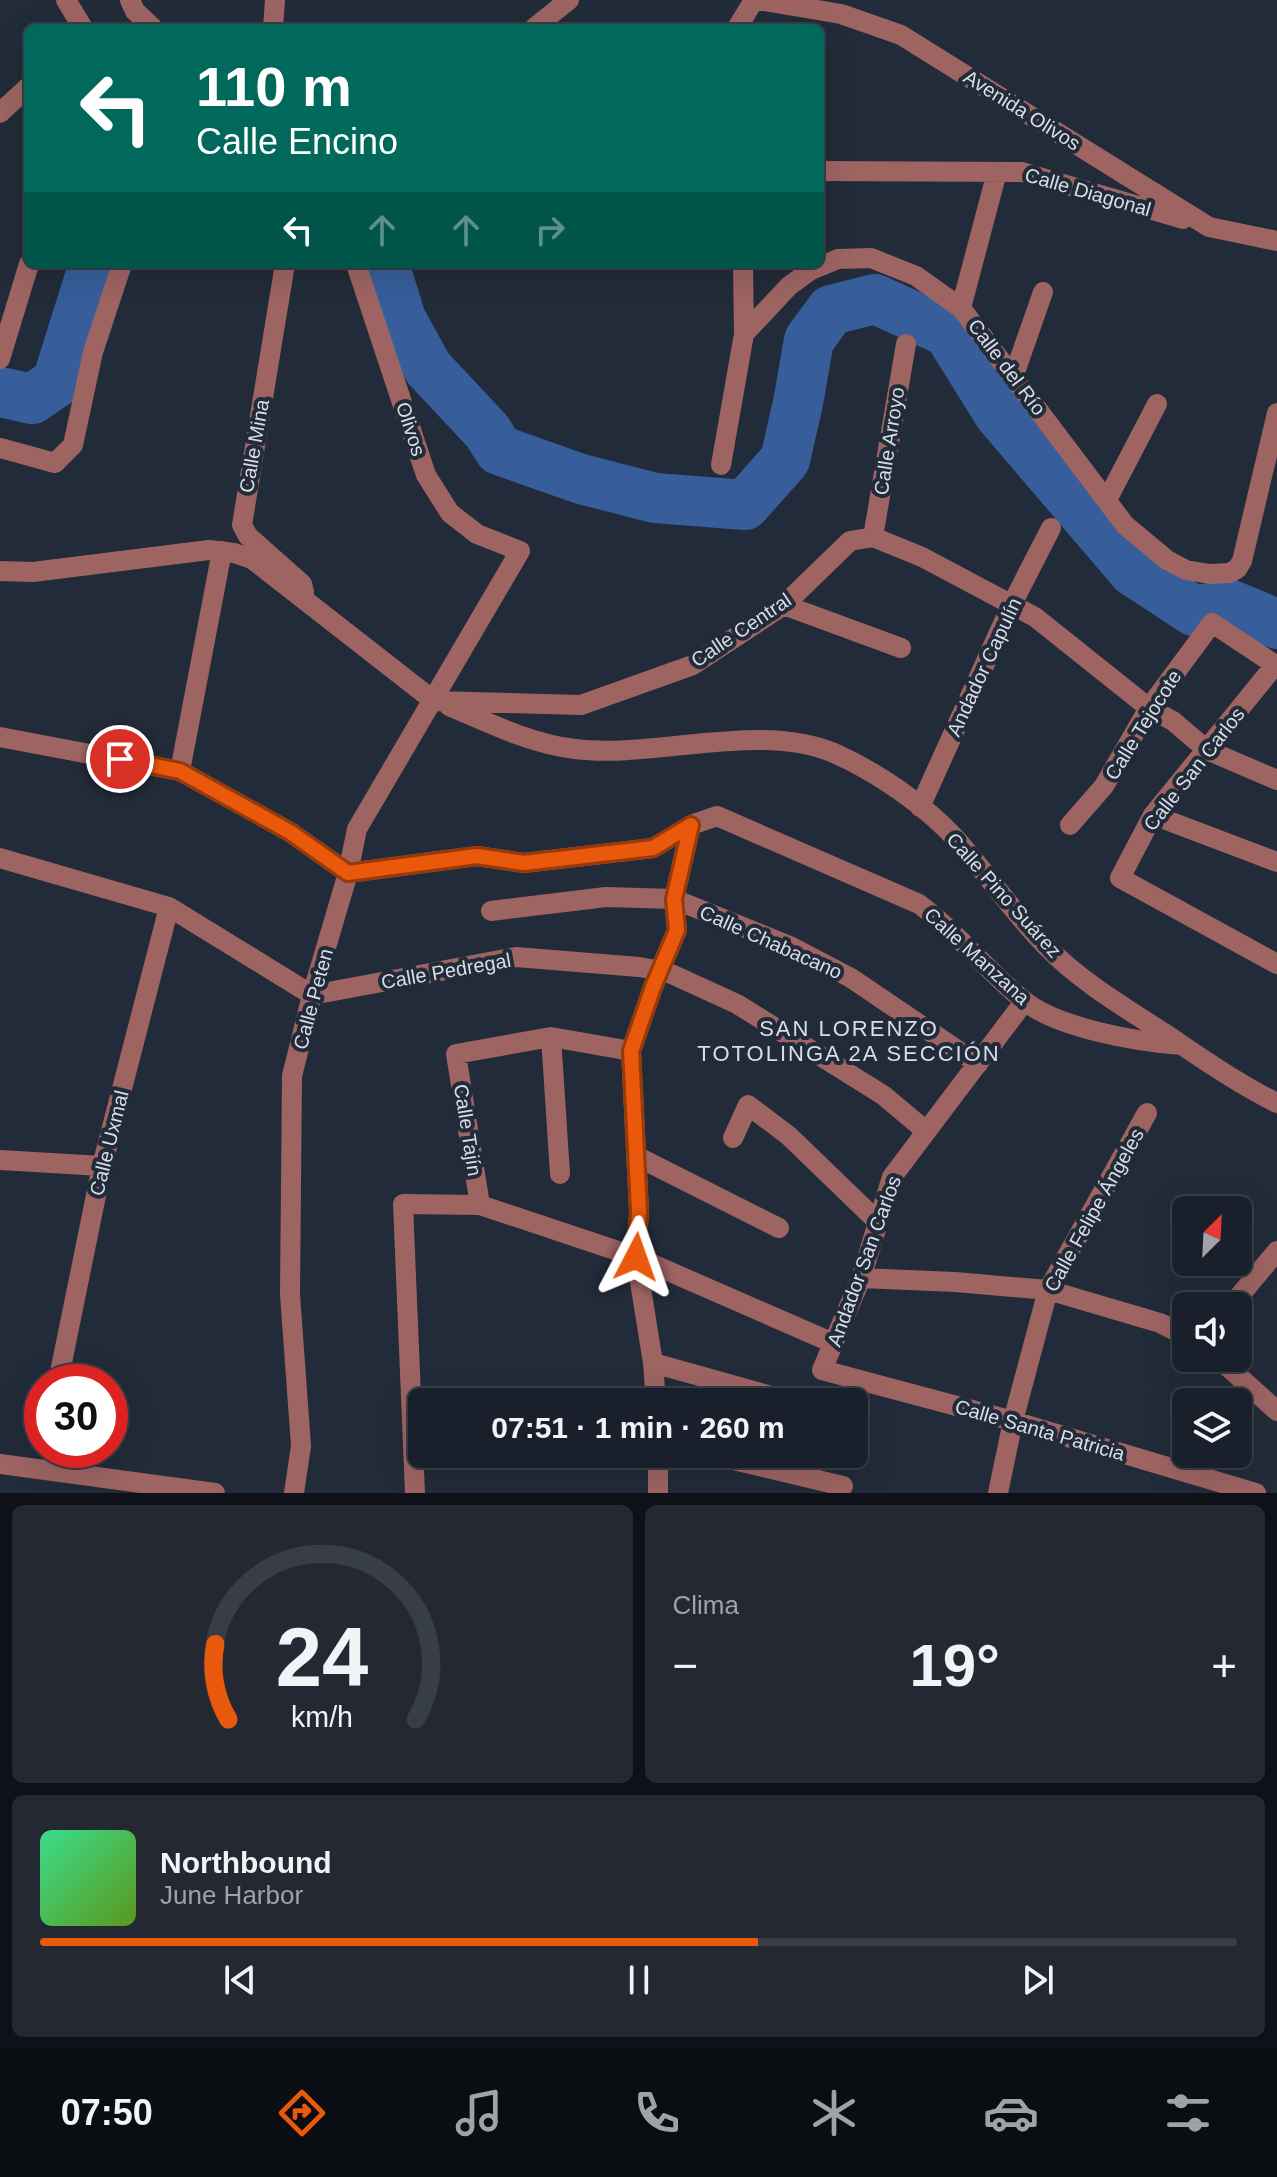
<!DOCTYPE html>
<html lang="es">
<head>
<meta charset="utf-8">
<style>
	body { margin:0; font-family:Arial,sans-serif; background:#232833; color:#f1f3f6; height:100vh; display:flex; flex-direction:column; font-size:30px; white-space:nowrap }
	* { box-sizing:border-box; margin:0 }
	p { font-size:26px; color:#9fa3a9 }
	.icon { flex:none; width:44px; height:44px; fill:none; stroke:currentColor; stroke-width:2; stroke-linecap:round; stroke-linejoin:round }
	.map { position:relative; height:1493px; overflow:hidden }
	.details { display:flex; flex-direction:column; gap:12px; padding:12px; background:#0e1218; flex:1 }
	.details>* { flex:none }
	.top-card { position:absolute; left:24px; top:24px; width:800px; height:244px; border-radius:12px; box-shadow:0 8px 32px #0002,0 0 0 2px #383e47; background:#00695c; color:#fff; overflow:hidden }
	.needle { width:52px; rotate:24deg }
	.controls { position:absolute; left:1172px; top:1196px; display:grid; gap:16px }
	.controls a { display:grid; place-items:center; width:80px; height:80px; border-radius:12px; background:#1a202b; box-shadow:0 8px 32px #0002,0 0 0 2px #383e47; font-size:40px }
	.speed { position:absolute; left:24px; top:1364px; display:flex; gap:16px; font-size:40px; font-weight:700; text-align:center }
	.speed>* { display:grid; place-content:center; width:104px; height:104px; border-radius:50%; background:#1a202b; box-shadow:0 8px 32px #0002,0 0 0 2px #383e47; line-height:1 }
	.speed .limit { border:12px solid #d22; background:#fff; color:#111 }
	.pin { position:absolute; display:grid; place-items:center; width:68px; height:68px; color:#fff; margin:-34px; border:4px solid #fff; border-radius:50%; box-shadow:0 2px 8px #0007 }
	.me { position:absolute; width:88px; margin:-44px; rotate:4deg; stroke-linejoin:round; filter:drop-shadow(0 0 6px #0008) }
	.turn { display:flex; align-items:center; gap:28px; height:168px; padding:0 40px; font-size:36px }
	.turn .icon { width:104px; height:104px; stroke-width:2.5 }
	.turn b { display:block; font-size:56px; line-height:68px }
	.lanes { display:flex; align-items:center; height:76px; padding:0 40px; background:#0003; justify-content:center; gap:40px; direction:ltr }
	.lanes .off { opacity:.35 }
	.big { font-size:60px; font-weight:600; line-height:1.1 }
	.details .card { flex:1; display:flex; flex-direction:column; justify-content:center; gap:12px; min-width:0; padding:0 28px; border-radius:12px; background:#232833 }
	.details .dial { align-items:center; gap:0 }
	.dial svg { height:208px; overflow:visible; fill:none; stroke:#383e47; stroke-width:7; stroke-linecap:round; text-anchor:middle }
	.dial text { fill:#f1f3f6; stroke:none }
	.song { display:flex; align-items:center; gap:24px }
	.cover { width:96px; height:96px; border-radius:12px; background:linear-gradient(135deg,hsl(150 70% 55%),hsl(90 70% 35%)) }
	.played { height:8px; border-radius:4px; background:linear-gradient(90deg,#ea580c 60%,#383e47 60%) }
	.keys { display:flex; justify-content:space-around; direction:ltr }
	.heat { display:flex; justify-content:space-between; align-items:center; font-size:44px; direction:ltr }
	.details .tiles { flex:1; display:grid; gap:12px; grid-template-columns:1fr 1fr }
	.card:last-child { grid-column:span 2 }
	.trip { position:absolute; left:408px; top:1388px; width:460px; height:80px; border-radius:12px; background:#1a202b; box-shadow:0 8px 32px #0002,0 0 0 2px #383e47; font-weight:600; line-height:80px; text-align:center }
	.dock { display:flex; height:128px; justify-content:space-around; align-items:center; background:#0a0d11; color:#9fa3a9 }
	.dock .icon { width:56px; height:56px }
	.dock .current { color:#ea580c }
	.dock b { font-size:36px; color:#f1f3f6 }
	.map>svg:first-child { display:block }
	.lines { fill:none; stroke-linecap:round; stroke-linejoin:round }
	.river { stroke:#375e9a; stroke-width:50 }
	.minor { stroke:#9d6462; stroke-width:20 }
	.route-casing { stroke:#983908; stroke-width:20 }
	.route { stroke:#ea580c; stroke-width:14 }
	.labels { text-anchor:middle; stroke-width:8; stroke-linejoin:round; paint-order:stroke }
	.street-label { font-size:20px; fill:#d8dde6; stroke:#222b39 }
	.neighbourhood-label { font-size:22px; letter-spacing:2px; fill:#d8dde6; stroke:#222b39 }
</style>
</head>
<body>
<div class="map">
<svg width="1277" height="1493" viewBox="0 0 1277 1493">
	<rect width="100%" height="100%" fill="#222b39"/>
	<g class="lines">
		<path class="river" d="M 384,264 L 401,319 L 428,368 L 487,431 L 499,450 L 581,479 L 655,498 L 745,505 L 785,460 L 798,403 L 809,340 L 831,310 L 875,299 L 948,332 L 999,414 L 1133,571 L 1194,611 L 1229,604 L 1277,624
			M 0,392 L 32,399 L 57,382 L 94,264"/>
		<path class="minor" d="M 66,0 L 83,28
			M 130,0 L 135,11 L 153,28
			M 758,0 L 841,14 L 901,35 L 1209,227 L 1277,241
			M 273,28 L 275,0
			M 534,28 L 569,0
			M 737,28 L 754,0
			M 0,113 L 28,87
			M 820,171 L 1022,172 L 1183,219
			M 285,264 L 242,525 L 248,536 L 302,584 L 304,592
			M 961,308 L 997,172
			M 744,334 L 789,286 L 811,270 L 838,259 L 871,258 L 916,276 L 961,308 L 1125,525 L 1167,560 L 1186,570 L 1210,574 L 1229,573 L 1237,569 L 1242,561 L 1277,413
			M 0,359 L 29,264
			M 1014,375 L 1043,292
			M 0,448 L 55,463 L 73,445 L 93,352 L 122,264
			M 721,465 L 744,334 L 743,264
			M 1107,500 L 1157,404
			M 873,537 L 906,344
			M 0,571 L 33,572 L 209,550 L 234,553 L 252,559 L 434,701 L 581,705 L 693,665 L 784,605 L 850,541 L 873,537 L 922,557 L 1035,617 L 1149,708 L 1173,721 L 1207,750 L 1277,780
			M 784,605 L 901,648
			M 1276,664 L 1153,815 L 1120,878 L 1277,964
			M 449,706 C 489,723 531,744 575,749 C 654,759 760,721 834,753 C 877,772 925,805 957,840 C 988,875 1014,914 1047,947 C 1080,981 1124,1007 1164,1033 C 1200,1057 1238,1084 1277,1103
			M 0,737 L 180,771 L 290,832 L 348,873 L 477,856 L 524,863 L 653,848 L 691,825 L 717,816 L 919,904 C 957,932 986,970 1023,1000 C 1057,1028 1137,1042 1181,1045
			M 180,771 L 222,551
			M 920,807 L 1012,604 L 1051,528
			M 1153,815 L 1277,862
			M 1070,825 L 1104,786 L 1149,708 L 1212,623 L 1277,666
			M 0,858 L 169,907 L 312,995 L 516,957 L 639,967 L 667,972 L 737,1004 L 798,1042 L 883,1095 L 926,1131
			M 491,911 L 606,897 L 674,899 L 792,947 L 851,978 L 978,1064
			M 1024,1002 L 892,1177 L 861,1278 L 822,1370 L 1013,1421 L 1256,1493
			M 551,1037 L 560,1174
			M 733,1138 L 748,1105 L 789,1136 L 878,1222
			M 636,1156 L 779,1228
			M 0,1160 L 102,1166
			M 480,1205 L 456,1054 L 551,1037 L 631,1051
			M 861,1278 L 955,1282 L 1048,1290 L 1160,1323 L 1186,1336
			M 1231,1306 L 1277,1251
			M 1218,1358 L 1277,1411
			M 653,1363 L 793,1402
			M 58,1382 L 102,1166 L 169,907
			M 656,1402 L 653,1363 L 636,1257 L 639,1211 L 631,1051 L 653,987 L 677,930 L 674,899 L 691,825
			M 658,1454 L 658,1493
			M 708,1454 L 843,1486
			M 0,1464 L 215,1493
			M 294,1493 L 301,1446 L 290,1294 L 292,1076 L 312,995 L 348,873 L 357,829 L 520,551 L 477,534 L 450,513 L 426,475 L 356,264
			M 415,1493 L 403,1204 L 480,1205 L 636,1257 L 833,1343
			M 998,1493 L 1013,1421 L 1048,1290 L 1147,1113"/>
	</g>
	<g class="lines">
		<g class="route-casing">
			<path id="route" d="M 120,759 L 180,771 L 290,832 L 348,873 L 477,856 L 524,863 L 653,848 L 691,825 L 674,899 L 677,930 L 653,987 L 631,1051 L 639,1211 L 636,1257"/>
		</g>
		<use href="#route" class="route"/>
	</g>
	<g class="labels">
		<g class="street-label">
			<text transform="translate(1022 110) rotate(32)" y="7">Avenida Olivos</text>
			<text transform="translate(1088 192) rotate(16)" y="7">Calle Diagonal</text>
			<text transform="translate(1007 367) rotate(53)" y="7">Calle del Río</text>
			<text transform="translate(411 429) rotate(72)" y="7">Olivos</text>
			<text transform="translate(889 441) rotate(-81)" y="7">Calle Arroyo</text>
			<text transform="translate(254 446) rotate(-80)" y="7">Calle Mina</text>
			<text transform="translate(741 630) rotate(-34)" y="7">Calle Central</text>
			<text transform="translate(984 667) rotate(-65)" y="7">Andador Capulín</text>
			<text transform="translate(1143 725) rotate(-58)" y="7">Calle Tejocote</text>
			<text transform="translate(1194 769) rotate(-52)" y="7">Calle San Carlos</text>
			<text transform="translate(1004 895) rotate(48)" y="7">Calle Pino Suárez</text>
			<text transform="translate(771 942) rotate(24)" y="7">Calle Chabacano</text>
			<text transform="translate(977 956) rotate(42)" y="7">Calle Manzana</text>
			<text transform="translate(446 971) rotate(-10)" y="7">Calle Pedregal</text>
			<text transform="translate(313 999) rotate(-75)" y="7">Calle Peten</text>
			<text transform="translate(468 1130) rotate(81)" y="7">Calle Tajín</text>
			<text transform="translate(109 1143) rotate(-76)" y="7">Calle Uxmal</text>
			<text transform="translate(1094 1210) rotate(-61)" y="7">Calle Felipe Ángeles</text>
			<text transform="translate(864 1261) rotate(-70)" y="7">Andador San Carlos</text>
			<text transform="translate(1040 1430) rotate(16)" y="7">Calle Santa Patricia</text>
		</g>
		<g class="neighbourhood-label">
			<text x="849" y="1036">SAN LORENZO<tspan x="849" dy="25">TOTOLINGA 2A SECCIÓN</tspan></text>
		</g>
	</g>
</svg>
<div class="controls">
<a><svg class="needle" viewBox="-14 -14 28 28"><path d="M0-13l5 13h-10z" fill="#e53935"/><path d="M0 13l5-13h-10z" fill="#9fa3a9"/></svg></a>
<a><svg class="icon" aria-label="sound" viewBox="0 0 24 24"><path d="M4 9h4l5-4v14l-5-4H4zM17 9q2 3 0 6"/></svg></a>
<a><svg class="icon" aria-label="layers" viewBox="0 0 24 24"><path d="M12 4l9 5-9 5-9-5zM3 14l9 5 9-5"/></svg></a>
</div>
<div class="speed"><div class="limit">30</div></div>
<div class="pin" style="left:120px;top:759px;background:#d93025"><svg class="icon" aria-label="arrive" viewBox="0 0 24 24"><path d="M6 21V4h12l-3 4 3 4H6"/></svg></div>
<svg class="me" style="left:636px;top:1257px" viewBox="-20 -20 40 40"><path d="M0-17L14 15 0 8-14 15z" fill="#ea580c" stroke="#fff" stroke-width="4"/></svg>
<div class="trip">07:51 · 1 min · 260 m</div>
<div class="top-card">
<div class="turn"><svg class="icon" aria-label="left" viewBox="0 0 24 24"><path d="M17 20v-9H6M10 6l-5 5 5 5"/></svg><div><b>110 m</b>Calle Encino</div></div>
<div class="lanes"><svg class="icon" aria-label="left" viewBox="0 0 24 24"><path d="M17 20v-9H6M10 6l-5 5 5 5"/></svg><svg class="icon off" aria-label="ahead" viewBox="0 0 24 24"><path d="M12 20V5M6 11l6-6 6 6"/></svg><svg class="icon off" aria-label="ahead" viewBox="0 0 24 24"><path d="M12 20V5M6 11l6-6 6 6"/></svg><svg class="icon off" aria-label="right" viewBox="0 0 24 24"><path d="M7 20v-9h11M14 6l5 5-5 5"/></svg></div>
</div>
</div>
<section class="details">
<div class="tiles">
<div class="card dial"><svg viewBox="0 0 100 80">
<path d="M14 69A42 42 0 1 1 86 69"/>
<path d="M14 69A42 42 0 0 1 9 40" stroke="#ea580c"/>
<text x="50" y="56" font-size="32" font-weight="700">24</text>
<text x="50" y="72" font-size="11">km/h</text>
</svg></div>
<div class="card"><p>Clima</p>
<div class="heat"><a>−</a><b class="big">19°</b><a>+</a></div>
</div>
<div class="card">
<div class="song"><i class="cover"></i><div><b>Northbound</b><p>June Harbor</p></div></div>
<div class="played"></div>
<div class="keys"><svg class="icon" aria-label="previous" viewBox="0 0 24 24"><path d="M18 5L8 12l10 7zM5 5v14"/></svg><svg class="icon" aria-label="pause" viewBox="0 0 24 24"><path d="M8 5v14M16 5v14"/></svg><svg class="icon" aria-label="next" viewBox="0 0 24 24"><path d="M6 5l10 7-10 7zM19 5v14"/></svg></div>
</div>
</div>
</section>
<nav class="dock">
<b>07:50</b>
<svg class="icon current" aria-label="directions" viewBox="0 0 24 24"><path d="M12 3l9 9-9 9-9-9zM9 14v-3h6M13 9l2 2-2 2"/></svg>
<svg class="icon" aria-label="music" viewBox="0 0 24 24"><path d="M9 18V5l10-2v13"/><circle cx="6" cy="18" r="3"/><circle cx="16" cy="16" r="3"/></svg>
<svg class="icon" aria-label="phone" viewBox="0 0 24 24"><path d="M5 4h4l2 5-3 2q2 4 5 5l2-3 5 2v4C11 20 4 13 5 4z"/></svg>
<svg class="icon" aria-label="climate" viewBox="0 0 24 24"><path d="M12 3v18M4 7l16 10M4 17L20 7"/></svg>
<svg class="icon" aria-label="car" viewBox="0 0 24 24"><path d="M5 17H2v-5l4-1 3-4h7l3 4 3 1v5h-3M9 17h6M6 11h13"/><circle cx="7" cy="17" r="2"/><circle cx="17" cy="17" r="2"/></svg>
<svg class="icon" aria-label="filters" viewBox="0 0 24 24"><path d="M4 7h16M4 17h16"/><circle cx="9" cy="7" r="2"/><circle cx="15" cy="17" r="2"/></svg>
</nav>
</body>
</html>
